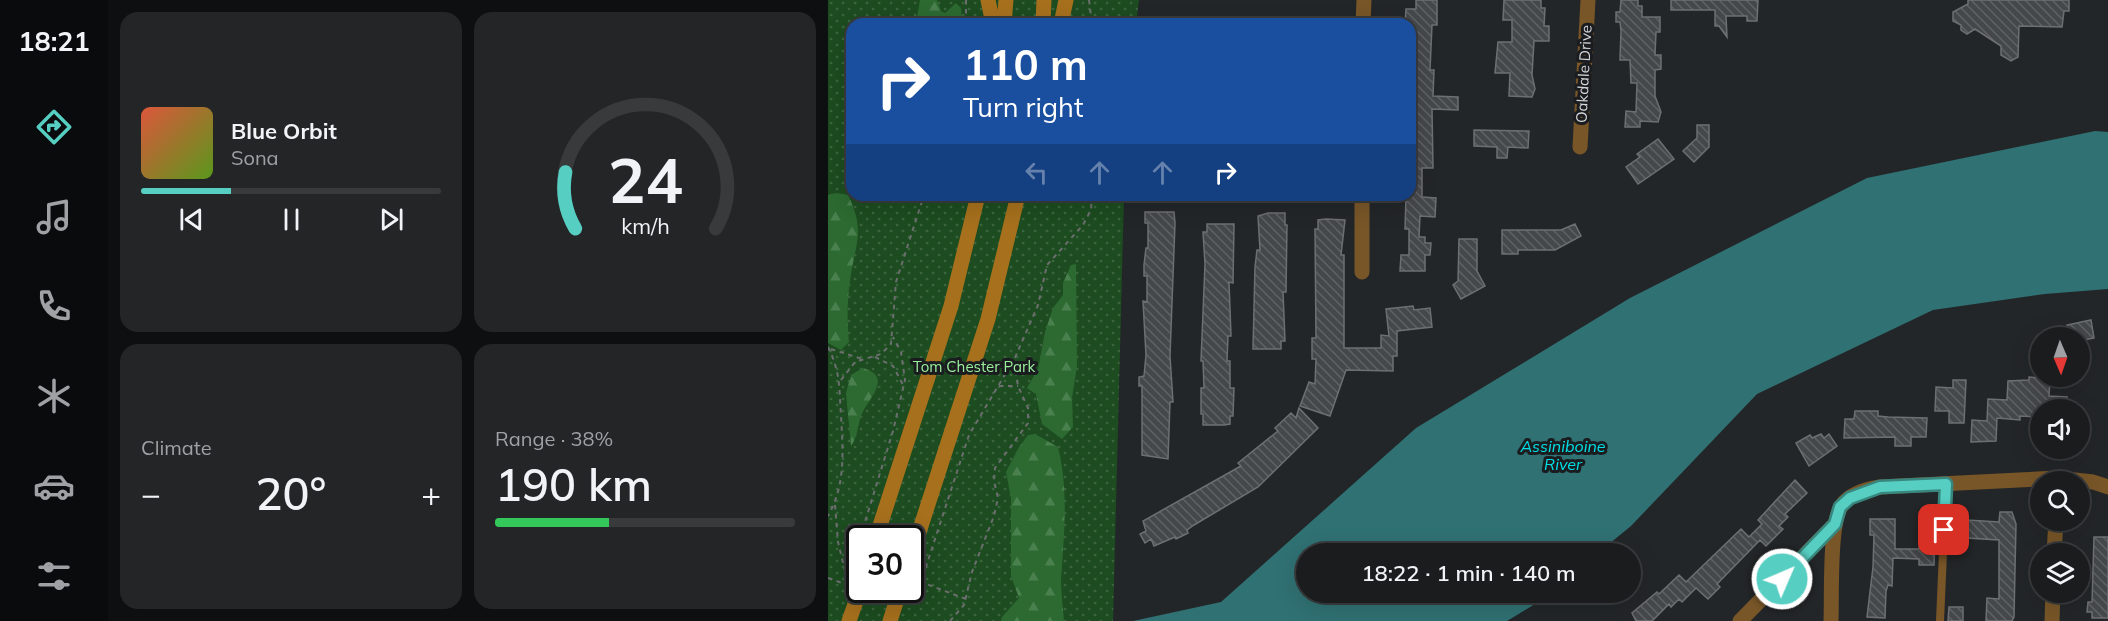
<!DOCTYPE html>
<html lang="en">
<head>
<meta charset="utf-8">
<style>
	body { margin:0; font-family:Mulish,sans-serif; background:#232527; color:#f1f3f6; height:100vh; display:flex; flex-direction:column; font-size:22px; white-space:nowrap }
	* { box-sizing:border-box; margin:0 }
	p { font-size:20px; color:#9fa1a4 }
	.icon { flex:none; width:33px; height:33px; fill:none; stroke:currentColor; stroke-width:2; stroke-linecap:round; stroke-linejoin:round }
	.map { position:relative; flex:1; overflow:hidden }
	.panel { display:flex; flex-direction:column; gap:12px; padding:12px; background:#0e0f10; width:720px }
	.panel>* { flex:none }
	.banner { position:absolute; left:18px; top:18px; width:570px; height:183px; border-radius:18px; box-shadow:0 6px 24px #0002,0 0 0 2px #383a3c; background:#1a4fa0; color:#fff; overflow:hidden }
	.needle { width:39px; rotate:178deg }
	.controls { position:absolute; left:1202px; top:327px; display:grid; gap:12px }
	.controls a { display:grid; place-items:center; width:60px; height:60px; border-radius:50%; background:#1a1c1e; box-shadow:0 6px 24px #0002,0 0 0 2px #383a3c; font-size:30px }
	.speed { position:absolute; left:18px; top:525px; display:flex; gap:12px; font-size:30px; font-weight:700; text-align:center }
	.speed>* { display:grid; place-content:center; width:78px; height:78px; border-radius:50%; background:#1a1c1e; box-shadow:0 6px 24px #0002,0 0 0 2px #383a3c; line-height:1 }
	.speed .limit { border:3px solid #111; border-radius:9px; background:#fff; color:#111 }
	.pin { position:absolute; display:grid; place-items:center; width:51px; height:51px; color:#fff; margin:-26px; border-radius:12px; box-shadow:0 3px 9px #0006 }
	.me { position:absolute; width:66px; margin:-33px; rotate:45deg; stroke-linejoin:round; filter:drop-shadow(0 0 4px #0008) }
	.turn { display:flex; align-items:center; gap:21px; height:126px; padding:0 18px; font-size:27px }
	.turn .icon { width:78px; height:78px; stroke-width:2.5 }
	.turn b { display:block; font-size:42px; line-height:51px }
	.lanes { display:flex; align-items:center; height:57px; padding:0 18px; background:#0003; justify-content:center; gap:30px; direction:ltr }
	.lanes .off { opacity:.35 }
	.big { font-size:45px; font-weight:600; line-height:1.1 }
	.panel .card { flex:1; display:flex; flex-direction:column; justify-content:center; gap:9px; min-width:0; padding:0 21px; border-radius:18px; background:#232527 }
	.panel .dial { align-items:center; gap:0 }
	.dial svg { height:156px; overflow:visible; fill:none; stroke:#383a3c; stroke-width:7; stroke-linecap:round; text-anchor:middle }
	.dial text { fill:#f1f3f6; stroke:none }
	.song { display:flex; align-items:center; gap:18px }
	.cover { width:72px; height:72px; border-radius:9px; background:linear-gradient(135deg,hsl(10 70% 55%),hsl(90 70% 35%)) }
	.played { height:6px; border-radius:3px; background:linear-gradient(90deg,#56cec2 30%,#383a3c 30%) }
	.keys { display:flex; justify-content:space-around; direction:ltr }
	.heat { display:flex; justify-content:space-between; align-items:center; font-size:33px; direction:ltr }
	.charge { height:9px; border-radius:4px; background:linear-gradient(90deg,#34c759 38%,#383a3c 0) }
	.panel .tiles { flex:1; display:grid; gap:12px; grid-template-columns:repeat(2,1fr) }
	.trip { position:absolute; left:468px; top:543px; width:345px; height:60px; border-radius:30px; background:#1a1c1e; box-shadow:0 6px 24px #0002,0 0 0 2px #383a3c; font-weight:600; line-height:60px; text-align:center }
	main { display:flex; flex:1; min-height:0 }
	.tab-bar { display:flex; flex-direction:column; width:108px; justify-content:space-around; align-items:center; background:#0a0b0c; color:#9fa1a4 }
	.tab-bar .icon { width:42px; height:42px }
	.tab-bar .active { color:#56cec2 }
	.tab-bar b { font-size:27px; color:#f1f3f6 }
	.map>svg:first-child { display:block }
	.grass { fill:url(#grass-dots); fill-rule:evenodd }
	.forest { fill:url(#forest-firs) }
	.water { fill:#307173 }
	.building { fill:url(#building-back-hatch); stroke:#6d7073; stroke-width:1.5 }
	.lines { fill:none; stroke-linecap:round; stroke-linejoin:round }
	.path { stroke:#6c6e70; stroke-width:2; stroke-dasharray:4.5 4.5; stroke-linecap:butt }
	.lane { stroke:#785628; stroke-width:8 }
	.street { stroke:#785628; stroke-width:15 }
	.secondary { stroke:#a6701d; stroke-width:15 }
	.route-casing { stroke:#38867e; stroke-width:15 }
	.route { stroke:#56cec2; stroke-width:10 }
	.labels { text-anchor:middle; stroke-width:6; stroke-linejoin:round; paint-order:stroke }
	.street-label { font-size:15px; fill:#d5d7d9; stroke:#1a1c1f }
	.park-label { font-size:15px; fill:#9bf09d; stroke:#1a1c1f }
	.water-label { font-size:16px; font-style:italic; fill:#01e0e6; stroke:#1a1c1f }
</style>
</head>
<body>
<main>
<nav class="tab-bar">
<b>18:21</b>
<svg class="icon active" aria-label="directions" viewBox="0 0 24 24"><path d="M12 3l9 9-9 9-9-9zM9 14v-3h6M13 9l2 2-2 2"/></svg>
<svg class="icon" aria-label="music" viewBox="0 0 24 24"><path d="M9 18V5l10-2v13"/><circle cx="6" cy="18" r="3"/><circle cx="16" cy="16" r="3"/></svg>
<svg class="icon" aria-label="phone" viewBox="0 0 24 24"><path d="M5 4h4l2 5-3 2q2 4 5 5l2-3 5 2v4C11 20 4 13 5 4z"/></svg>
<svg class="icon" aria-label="climate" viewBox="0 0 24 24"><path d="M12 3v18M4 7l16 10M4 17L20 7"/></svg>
<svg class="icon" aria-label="car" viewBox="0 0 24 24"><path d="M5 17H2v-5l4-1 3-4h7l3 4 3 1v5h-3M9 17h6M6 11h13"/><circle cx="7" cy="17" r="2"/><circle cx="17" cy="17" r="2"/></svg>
<svg class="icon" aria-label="filters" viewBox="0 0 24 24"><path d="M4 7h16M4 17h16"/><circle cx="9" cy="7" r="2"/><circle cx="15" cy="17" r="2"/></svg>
</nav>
<section class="panel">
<div class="tiles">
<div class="card">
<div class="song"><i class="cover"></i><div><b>Blue Orbit</b><p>Sona</p></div></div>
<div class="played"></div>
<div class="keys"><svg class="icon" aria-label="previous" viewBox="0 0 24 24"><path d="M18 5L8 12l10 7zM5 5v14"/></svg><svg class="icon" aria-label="pause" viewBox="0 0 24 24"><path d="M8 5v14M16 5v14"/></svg><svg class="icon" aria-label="next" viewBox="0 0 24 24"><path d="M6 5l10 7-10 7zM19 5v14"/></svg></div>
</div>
<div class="card dial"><svg viewBox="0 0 100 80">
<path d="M14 69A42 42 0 1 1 86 69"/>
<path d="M14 69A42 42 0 0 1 9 40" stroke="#56cec2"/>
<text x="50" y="56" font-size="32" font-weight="700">24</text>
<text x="50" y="72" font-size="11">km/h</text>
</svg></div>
<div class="card"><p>Climate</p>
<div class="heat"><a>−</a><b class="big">20°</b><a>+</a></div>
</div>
<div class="card"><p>Range · 38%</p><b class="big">190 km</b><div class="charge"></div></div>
</div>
</section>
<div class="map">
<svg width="1280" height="621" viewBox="0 0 1280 621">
	<defs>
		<pattern id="grass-dots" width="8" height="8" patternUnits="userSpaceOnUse" patternTransform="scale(1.5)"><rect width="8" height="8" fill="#1c4c1f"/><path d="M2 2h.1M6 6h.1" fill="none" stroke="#3c653f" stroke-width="1.8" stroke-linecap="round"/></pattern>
		<pattern id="forest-firs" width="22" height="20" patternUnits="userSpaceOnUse" patternTransform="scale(1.5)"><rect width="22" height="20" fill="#2c6a31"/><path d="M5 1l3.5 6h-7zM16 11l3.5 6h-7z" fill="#4a7f4e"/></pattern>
		<pattern id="building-back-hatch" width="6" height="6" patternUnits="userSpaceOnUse" patternTransform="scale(1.5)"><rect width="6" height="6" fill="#45484b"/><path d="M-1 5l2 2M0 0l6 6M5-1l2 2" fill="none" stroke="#5f6264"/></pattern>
	</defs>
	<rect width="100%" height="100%" fill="#232628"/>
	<path class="grass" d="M 0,0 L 311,0 L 308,24 L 24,24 L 24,195 L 296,195 L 285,621 L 0,621 ZM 32,538 L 82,538 L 82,590 L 32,590 Z"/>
	<path class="forest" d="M 92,0 L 109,0 L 113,11 L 117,13 L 128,3 L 133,8 L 134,24 L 88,24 Z
		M 8,193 L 20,195 C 38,232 27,243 22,281 C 19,301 19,321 21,342 L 13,350 L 0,343 L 0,195 Z
		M 248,264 L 249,366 L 244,398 L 245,427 L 234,439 L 214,424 L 208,394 L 199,388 L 210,369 L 217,332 L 225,308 L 235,295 L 235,283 L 243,265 Z
		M 35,368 C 66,377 40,398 33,416 C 30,425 29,439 23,446 L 18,393 L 23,375 Z
		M 207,434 L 230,447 C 241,492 236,534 233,580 C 233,593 235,608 236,621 L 173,621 L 174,617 L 191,598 L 183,576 L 183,498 L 178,472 L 191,447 L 200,435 Z"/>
	<path class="water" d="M 1267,131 L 1280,132 L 1280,289 L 1217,294 L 1105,310 L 929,394 L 803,526 L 770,553 L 478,554 L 478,592 L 725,593 L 679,621 L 305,621 L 393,602 L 588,428 L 802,298 L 1039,178 Z"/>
	<path class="building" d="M 588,0 L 609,0 L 609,25 L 604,25 L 602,70 L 606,70 L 605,96 L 630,97 L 630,110 L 604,109 L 605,168 L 594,168 L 594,197 L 608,198 L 607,217 L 592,216 L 591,237 L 597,237 L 597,243 L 603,243 L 602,255 L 597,255 L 597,271 L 572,271 L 573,255 L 581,255 L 581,229 L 577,229 L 578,197 L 582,197 L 582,132 L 585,132 L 587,63 L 582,63 L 582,24 L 577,24 L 578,9 L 588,9 Z
		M 676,0 L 713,0 L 713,8 L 717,8 L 716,26 L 721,26 L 721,41 L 706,41 L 704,75 L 707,89 L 704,97 L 681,96 L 682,73 L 667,73 L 670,42 L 684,42 L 684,20 L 675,20 Z
		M 793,0 L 810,0 L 810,6 L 814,6 L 814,17 L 832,17 L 832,32 L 828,32 L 827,55 L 833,55 L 833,69 L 827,70 L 827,96 L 833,112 L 830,122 L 812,121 L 812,127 L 797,127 L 798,111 L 808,112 L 809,83 L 803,83 L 802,60 L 792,60 L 793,31 L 792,22 L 788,22 L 788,12 L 792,12 Z
		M 843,0 L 930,0 L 929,21 L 919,21 L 919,16 L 898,16 L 899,37 L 891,26 L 887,26 L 887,10 L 843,10 Z
		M 1140,0 L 1241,0 L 1241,11 L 1236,11 L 1234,27 L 1191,26 L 1190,57 L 1183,61 L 1173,55 L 1173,46 L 1147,29 L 1139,34 L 1133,30 L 1133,25 L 1125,21 L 1125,12 L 1140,4 Z
		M 869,125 L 881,125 L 881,147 L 866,162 L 855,151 L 869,138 Z
		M 646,130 L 701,131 L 700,148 L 680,147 L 679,158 L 669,158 L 669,147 L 646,146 Z
		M 830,139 L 846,159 L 810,184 L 798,167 L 812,157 L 809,154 Z
		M 317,212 L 346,212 L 347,223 L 342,356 L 345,402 L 342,402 L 340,459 L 314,455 L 314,386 L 311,386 L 311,377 L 316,376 L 318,355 L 315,301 L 319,302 L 319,276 L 316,276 L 316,265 L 318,248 L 320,248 L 320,223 L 317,223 Z
		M 440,213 L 457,213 L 457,225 L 459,225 L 458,292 L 455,292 L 457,341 L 453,341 L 453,349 L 425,349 L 427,267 L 429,250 L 432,250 L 430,216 Z
		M 498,219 L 517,220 L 513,255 L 516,255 L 516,348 L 553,348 L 553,335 L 561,336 L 558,309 L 585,306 L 586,310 L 602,308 L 604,327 L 569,331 L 569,356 L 565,356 L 565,371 L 518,370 L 502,416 L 472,406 L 481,382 L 487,384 L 488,359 L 484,359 L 484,338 L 488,338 L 487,229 L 490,229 L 490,220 Z
		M 379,224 L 406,224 L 405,283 L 401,282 L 403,336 L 400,336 L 399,361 L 402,361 L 402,388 L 406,388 L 405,416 L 402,416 L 402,424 L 396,425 L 375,425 L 375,414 L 373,414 L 373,388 L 376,388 L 375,361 L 373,361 L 377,264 L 375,232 L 379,232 Z
		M 747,224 L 753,236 L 727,250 L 690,250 L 690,254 L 674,254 L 674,230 L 733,230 Z
		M 631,239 L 649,239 L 649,271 L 657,286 L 633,299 L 625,285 L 630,281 Z
		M 1263,320 L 1266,338 L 1251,341 L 1251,338 L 1241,338 L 1239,325 Z
		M 1201,377 L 1222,379 L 1221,396 L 1239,397 L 1239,410 L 1212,410 L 1211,417 L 1192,416 L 1192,420 L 1169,418 L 1168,441 L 1143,442 L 1144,420 L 1159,421 L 1160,399 L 1179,400 L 1180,381 L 1201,380 Z
		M 1125,380 L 1138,380 L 1136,423 L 1121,423 L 1121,411 L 1107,411 L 1108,387 L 1125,388 Z
		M 471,408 L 490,428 L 430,487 L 366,525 L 359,530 L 360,533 L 348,539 L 347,537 L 326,546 L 323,539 L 317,543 L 312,534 L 318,531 L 315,521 L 413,466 L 410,463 L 450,431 L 447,428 L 463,413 L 468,418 Z
		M 1027,411 L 1050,411 L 1050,416 L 1060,417 L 1099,418 L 1098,437 L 1083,437 L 1083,446 L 1067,446 L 1067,437 L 1016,438 L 1017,419 L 1026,419 Z
		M 993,434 L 996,438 L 1001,434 L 1009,446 L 981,466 L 968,443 L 982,435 L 984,438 Z
		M 967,480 L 979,493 L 957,514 L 960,517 L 951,526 L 955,529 L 938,546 L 932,540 L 889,584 L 892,587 L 880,599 L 868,588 L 854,602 L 851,599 L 843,607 L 841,604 L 824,621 L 808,621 L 804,613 L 829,592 L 831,594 L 851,575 L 858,582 L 913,529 L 921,537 L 934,524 L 930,520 Z
		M 1172,512 L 1184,512 L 1188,524 L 1186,617 L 1184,621 L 1158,621 L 1159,598 L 1171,599 L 1171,540 L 1122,537 L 1122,522 L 1123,519 L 1171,522 Z
		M 1042,519 L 1067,519 L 1067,549 L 1091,549 L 1092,521 L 1110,522 L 1110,537 L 1107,537 L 1106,565 L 1091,565 L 1091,559 L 1065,558 L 1064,586 L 1060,585 L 1058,591 L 1057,618 L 1039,617 L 1045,567 L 1046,535 L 1042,535 Z
		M 1266,537 L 1280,537 L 1280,618 L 1264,618 L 1264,612 L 1259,612 L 1260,602 L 1264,602 Z
		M 1121,607 L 1135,607 L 1135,621 L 1120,621 Z"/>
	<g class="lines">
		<path class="path" d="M 138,0 L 138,24
			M 261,0 L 264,24
			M 0,347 C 13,373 11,389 13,416 C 15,451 18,484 0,516
			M 3,349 L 34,359
			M 47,357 L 65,366 L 75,385
			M 13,380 L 27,362 L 53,354 L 63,344 L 68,282 L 96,195
			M 171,386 L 190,386
			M 7,505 L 10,542 L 19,579
			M 32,538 L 65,431 L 77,380 L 73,352 L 65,337
			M 0,578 L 17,584 L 32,539
			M 138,599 L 93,582 L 141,435 L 185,361
			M 122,621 L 136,605 L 144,572 L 166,516 L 170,498 L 166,481 L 167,468 L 200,423 L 200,408 L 190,386 L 186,360 L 210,305 L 219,265 L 255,225 L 263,210 L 264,195"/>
		<path class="lane" d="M 1112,621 L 1118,484"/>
		<path class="street" d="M 535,24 L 536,0
			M 752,147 L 760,0
			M 534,272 L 534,195
			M 1226,554 L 1228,520
			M 912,621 L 1007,524
			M 1003,621 C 1004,597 1001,521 1014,505 C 1023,493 1039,489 1052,487 L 1229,478 L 1265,482 L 1280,487
			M 1224,621 L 1225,592"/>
		<path class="secondary" d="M 160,0 L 165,24
			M 176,24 L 178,0
			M 215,24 L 216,0
			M 233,24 L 238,0
			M 48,538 L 123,306 L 150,195
			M 82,560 L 160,319 L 190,195
			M 21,621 L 32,590
			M 62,621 L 72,590"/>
	</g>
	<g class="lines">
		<g class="route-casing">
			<path id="route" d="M 954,579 L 1007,524 L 1012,507 L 1022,498 L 1052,487 L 1118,484 L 1116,530"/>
		</g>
		<use href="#route" class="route"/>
	</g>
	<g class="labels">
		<g class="street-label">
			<text transform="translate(756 74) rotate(-87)" y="5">Oakdale Drive</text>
		</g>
		<g class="park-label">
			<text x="146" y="372">Tom Chester Park</text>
		</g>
		<g class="water-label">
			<text x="735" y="452">Assiniboine<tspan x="735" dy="18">River</tspan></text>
		</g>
	</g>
</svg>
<div class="controls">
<a><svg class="needle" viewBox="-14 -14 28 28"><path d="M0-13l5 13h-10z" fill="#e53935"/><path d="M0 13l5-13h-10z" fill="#9fa1a4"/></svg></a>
<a><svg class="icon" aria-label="sound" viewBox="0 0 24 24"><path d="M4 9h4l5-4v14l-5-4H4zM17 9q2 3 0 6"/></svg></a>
<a><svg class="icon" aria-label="search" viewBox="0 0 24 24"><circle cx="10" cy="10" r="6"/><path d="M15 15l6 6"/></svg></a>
<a><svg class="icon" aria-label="layers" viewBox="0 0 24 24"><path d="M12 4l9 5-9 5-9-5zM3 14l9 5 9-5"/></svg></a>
</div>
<div class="speed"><div class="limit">30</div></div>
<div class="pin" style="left:1116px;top:530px;background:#d93025"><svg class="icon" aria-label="arrive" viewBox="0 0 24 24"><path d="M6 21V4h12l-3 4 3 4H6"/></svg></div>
<svg class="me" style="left:954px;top:579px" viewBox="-20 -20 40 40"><circle r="17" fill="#56cec2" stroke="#fff" stroke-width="3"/><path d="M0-11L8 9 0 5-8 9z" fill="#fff"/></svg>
<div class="trip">18:22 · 1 min · 140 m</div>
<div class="banner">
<div class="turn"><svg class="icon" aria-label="right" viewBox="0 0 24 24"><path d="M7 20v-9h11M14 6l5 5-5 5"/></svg><div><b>110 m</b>Turn right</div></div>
<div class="lanes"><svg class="icon off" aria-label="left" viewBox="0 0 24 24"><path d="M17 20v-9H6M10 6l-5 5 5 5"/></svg><svg class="icon off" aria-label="ahead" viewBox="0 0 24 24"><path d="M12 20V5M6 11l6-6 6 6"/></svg><svg class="icon off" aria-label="ahead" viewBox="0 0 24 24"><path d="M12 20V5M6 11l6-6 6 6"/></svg><svg class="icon" aria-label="right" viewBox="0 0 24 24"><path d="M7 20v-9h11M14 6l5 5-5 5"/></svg></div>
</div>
</div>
</main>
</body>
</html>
